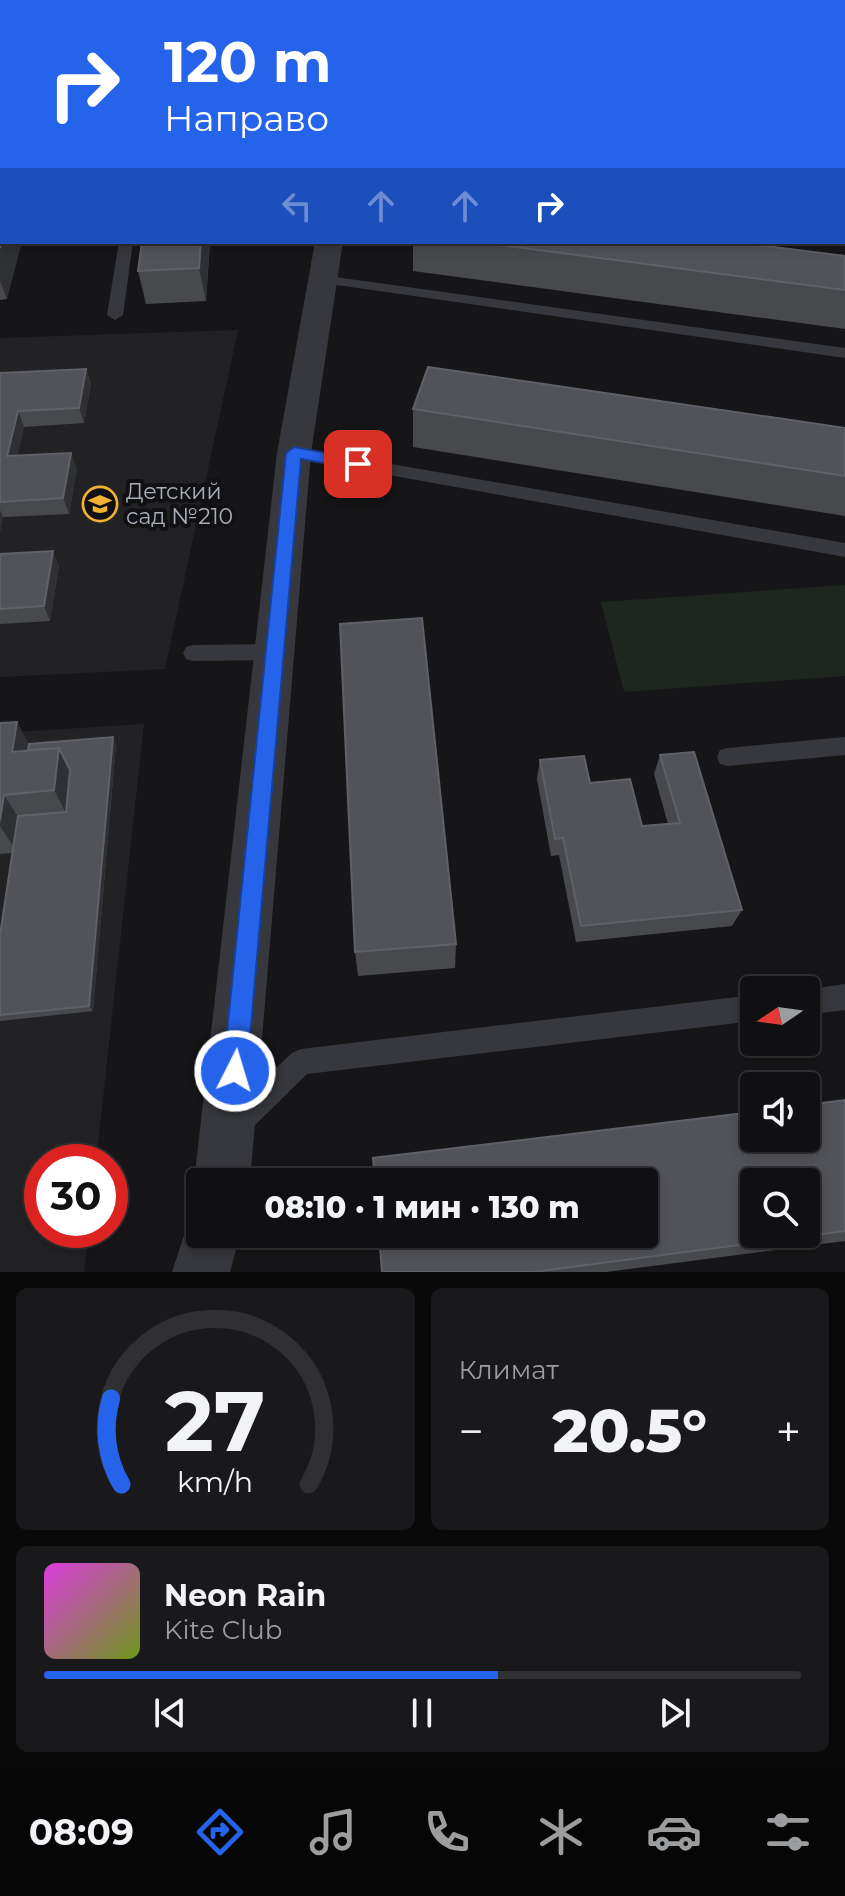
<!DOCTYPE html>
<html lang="ru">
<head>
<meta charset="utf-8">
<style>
	body { margin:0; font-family:Montserrat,sans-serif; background:#19191b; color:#f1f3f6; height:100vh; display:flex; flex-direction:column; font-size:30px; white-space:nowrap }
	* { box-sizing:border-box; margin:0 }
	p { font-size:26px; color:#9c9d9f }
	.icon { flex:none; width:44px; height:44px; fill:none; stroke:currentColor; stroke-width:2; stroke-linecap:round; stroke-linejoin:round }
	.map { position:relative; height:1272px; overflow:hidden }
	.sheet { display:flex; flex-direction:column; gap:16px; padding:16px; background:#09090a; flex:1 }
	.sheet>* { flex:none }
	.banner { position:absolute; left:0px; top:0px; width:846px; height:244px; box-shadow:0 4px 12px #0003,0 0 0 2px #303032; background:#2563eb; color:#fff; overflow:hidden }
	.needle { width:52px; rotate:257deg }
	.fabs { position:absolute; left:740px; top:976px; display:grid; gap:16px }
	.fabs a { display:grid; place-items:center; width:80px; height:80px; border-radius:8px; background:#101012; box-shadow:0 4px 12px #0003,0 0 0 2px #303032; font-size:40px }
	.speed { position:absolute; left:24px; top:1144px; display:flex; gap:16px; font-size:40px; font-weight:700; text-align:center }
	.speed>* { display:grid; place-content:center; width:104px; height:104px; border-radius:50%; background:#101012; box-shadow:0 4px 12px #0003,0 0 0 2px #303032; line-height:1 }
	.speed .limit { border:12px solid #d22; background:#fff; color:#111 }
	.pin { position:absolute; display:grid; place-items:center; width:68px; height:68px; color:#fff; margin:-34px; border-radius:16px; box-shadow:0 4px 12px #0006 }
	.me { position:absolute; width:88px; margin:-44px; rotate:5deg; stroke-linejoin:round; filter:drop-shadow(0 0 6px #0008) }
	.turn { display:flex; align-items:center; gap:28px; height:168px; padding:0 32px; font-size:36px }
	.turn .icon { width:104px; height:104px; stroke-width:2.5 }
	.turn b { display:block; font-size:56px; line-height:68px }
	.lanes { display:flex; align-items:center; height:76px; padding:0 32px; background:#0003; justify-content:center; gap:40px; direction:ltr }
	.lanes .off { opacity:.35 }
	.big { font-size:60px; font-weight:800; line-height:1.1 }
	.sheet .widget { flex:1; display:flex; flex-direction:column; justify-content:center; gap:12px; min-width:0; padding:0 28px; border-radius:12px; background:#19191b }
	.sheet .dial { align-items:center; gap:0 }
	.dial svg { height:208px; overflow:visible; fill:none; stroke:#303032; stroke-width:7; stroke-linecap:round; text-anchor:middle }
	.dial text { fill:#f1f3f6; stroke:none }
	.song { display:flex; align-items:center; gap:24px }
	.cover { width:96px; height:96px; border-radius:12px; background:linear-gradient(135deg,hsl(300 70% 55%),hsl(80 70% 35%)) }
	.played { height:8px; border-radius:4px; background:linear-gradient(90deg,#2563eb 60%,#303032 60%) }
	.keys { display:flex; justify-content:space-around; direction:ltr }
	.heat { display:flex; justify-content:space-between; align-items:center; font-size:44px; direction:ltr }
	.sheet .tiles { flex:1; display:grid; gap:16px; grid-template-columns:1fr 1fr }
	.widget:last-child { grid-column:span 2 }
	.trip { position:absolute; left:186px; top:1168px; width:472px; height:80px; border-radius:8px; background:#101012; box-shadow:0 4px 12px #0003,0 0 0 2px #303032; font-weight:800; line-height:80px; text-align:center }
	.tabs { display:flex; height:128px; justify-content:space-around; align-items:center; background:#060607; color:#9c9d9f }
	.tabs .icon { width:56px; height:56px }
	.tabs .on { color:#2563eb }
	.tabs b { font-size:36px; color:#f1f3f6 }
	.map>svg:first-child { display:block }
	.built { fill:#222225 }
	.green { fill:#1e261f }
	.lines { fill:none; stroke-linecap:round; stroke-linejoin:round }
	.service { fill:#37383d; fill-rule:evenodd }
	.minor { fill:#37383d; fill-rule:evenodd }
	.wall { fill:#47494d }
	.shaded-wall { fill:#2f3033 }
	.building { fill:#525359; stroke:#5f6168; stroke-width:2; fill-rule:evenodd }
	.route { fill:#2563eb; stroke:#184099; stroke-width:2 }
	.labels { text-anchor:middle; stroke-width:8; stroke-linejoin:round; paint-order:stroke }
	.poi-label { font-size:22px; fill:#a8adb8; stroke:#111113; text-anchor:start }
</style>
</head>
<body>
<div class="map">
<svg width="845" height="1272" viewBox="0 0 845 1272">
	<rect width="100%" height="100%" fill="#161618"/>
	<path class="built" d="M 238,330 L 165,669 L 0,677 L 0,338 Z
		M 144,724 L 96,1162 L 42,1162 L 42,1230 L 89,1230 L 84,1272 L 0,1272 L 0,733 Z"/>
	<path class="green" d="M 845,585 L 845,676 L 624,692 L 601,602 Z"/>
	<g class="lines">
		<path class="service" d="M 0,6 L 2,6 L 2,13 L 0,13 Z
			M 844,87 L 845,87 L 845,95 L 844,95 Z
			M 844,214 L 845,214 L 845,222 L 844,222 Z
			M 119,242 L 133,242 L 123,315 L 115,320 L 107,315 Z
			M 321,275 L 845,348 L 845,358 L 316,282 L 314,279 Z
			M 294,447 L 845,543 L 845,557 L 288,457 L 285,453 L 288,449 Z
			M 275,644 L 282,646 L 285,652 L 282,658 L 275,660 L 193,661 L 186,659 L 183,653 L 186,647 L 193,645 Z
			M 845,737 L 845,755 L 728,766 L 720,764 L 717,757 L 720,750 L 728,748 Z
			M 845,984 L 845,1010 L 806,1015 L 804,990 Z
			M 754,995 L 754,1021 L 307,1074 L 247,1133 L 237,1137 L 227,1133 L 223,1123 L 227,1113 L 292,1053 L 301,1049 Z"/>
		<path class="minor" d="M 315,242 L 343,242 L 311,453 L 250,1182 L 200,1182 L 200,1197 L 194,1182 L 277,453 Z
			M 200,1210 L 200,1234 L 240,1234 L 230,1272 L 172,1272 L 191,1214 Z"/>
	</g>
	<path class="wall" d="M 23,0 L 299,0 L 299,2 L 24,2 Z
		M 387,0 L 626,0 L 647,2 L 387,2 Z
		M 724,0 L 845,0 L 845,20 L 844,2 L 736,2 Z
		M 0,78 L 7,299 L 0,300 Z
		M 844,128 L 845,128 L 845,192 L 844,192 Z
		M 142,242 L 210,242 L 206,301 L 146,304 L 138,271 Z
		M 413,242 L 735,242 L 845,256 L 845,329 L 413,271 Z
		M 86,369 L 91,384 L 84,423 L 24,427 L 17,456 L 77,468 L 69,514 L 3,517 L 0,531 L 0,373 Z
		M 413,409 L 845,428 L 845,516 L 413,447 Z
		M 0,554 L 59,566 L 50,621 L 0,624 Z
		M 0,723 L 29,744 L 116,744 L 93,1011 L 0,1021 L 0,935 L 12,853 L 0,854 Z
		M 660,755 L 742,910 L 732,926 L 576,942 L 559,855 L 551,856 L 537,779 L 540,760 L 590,783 L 642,826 L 668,824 L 654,774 Z
		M 456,944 L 455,968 L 358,976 L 355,952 Z
		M 845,1100 L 845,1241 L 606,1272 L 382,1272 Z"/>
	<path class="shaded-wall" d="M 2,242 L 22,242 L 7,299 L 0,281 L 0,248 Z
		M 201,242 L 210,242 L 206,301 L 199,268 Z
		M 86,369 L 91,384 L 84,423 L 79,408 Z
		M 18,411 L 24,427 L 13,472 L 7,456 Z
		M 71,453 L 77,468 L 69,514 L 63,498 Z
		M 0,510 L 3,517 L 0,531 Z
		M 53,551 L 59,566 L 50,621 L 44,606 Z
		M 17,722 L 33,751 L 12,752 Z
		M 113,737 L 116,744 L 93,1011 L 89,1006 Z
		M 59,748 L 74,777 L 69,819 L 54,790 Z
		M 4,795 L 22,823 L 17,852 L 0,826 Z"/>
	<path class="building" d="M 431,0 L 626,0 L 647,2 L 452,2 Z
		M 768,0 L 845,0 L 845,12 L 844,2 L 781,2 Z
		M 0,77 L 2,77 L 2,241 L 0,248 Z
		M 844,128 L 845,128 L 845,154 L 844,154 Z
		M 142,242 L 201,242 L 199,268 L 138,271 Z
		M 477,242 L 735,242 L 845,256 L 845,290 Z
		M 428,367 L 845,428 L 845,476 L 413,409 Z
		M 86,369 L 79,408 L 18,411 L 7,456 L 71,453 L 63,498 L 0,502 L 0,373 Z
		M 53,551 L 44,606 L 0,609 L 0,554 Z
		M 422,618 L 456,944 L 355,952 L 340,624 Z
		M 17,722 L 12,752 L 59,748 L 54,790 L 4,795 L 0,820 L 0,723 Z
		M 113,737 L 89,1006 L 0,1015 L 0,935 L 18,816 L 66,812 L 70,770 L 59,748 L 28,750 L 29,744 Z
		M 694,752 L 742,910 L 581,926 L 563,838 L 555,839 L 540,760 L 584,756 L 590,783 L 630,779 L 642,826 L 680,823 L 660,755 Z
		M 845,1100 L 845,1231 L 533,1272 L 382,1272 L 379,1234 L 644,1234 L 644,1182 L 375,1182 L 373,1158 L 754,1112 L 754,1138 L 806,1138 L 806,1105 ZM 754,1182 L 806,1182 L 806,1234 L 754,1234 Z"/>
	<path class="route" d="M 294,447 L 358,459 L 366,464 L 358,469 L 301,459 L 247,1071 L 243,1079 L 235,1083 L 226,1079 L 223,1071 L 286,453 Z"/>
	<defs>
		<g id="school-ring" transform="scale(1.8)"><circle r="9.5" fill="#111113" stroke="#f2b134" stroke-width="1.5"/><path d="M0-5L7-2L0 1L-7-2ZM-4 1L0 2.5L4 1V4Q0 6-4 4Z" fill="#f2b134"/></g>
	</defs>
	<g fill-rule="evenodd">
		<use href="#school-ring" x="100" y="504"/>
	</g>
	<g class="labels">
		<g class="poi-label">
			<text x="126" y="499">Детский<tspan x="126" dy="25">сад №210</tspan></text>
		</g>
	</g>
</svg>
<div class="fabs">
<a><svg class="needle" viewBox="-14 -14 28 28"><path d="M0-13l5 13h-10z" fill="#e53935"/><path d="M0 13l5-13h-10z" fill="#9c9d9f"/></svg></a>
<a><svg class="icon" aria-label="sound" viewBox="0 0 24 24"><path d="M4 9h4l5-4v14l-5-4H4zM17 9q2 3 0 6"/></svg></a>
<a><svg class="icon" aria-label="search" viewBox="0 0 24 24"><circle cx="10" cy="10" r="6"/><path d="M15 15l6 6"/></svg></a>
</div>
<div class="speed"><div class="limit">30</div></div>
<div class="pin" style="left:358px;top:464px;background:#d93025"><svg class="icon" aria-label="arrive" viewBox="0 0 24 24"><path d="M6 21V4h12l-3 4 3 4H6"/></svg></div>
<svg class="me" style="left:235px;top:1071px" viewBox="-20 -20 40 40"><circle r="17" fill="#2563eb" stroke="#fff" stroke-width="3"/><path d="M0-11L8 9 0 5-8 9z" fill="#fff"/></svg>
<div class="trip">08:10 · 1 мин · 130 m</div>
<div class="banner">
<div class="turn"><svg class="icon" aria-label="right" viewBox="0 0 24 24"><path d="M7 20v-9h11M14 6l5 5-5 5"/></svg><div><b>120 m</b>Направо</div></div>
<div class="lanes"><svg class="icon off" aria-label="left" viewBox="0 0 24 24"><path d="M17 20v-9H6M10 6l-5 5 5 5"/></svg><svg class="icon off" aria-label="ahead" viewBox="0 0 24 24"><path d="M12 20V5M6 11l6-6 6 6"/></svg><svg class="icon off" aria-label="ahead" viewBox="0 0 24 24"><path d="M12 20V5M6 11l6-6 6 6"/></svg><svg class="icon" aria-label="right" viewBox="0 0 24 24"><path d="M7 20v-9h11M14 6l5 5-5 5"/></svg></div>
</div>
</div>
<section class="sheet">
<div class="tiles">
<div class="widget dial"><svg viewBox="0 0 100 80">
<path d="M14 69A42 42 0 1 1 86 69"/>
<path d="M14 69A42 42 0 0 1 10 36" stroke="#2563eb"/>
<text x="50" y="56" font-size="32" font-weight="700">27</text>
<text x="50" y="72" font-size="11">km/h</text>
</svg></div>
<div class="widget"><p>Климат</p>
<div class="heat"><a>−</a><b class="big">20.5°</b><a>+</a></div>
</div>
<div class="widget">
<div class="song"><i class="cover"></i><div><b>Neon Rain</b><p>Kite Club</p></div></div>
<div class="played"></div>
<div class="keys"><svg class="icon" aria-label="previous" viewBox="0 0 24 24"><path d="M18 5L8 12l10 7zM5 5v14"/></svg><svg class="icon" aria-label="pause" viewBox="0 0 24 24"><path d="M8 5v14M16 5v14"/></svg><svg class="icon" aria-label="next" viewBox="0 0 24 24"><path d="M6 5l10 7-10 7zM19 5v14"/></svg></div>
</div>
</div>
</section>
<nav class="tabs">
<b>08:09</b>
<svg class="icon on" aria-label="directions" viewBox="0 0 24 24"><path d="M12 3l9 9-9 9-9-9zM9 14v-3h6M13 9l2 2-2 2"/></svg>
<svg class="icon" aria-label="music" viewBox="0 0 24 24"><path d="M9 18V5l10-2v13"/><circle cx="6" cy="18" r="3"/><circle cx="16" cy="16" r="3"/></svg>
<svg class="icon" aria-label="phone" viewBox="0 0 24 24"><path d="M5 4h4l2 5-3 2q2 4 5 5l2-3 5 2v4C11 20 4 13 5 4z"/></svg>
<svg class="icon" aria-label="climate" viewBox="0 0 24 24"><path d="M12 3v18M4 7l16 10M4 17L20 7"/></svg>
<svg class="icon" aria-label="car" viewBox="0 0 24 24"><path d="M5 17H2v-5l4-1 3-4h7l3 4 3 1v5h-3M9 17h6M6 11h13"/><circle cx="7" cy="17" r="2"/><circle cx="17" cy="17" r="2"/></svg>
<svg class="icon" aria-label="filters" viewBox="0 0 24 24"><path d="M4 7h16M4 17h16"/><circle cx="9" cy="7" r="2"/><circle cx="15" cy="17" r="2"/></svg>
</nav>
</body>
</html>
